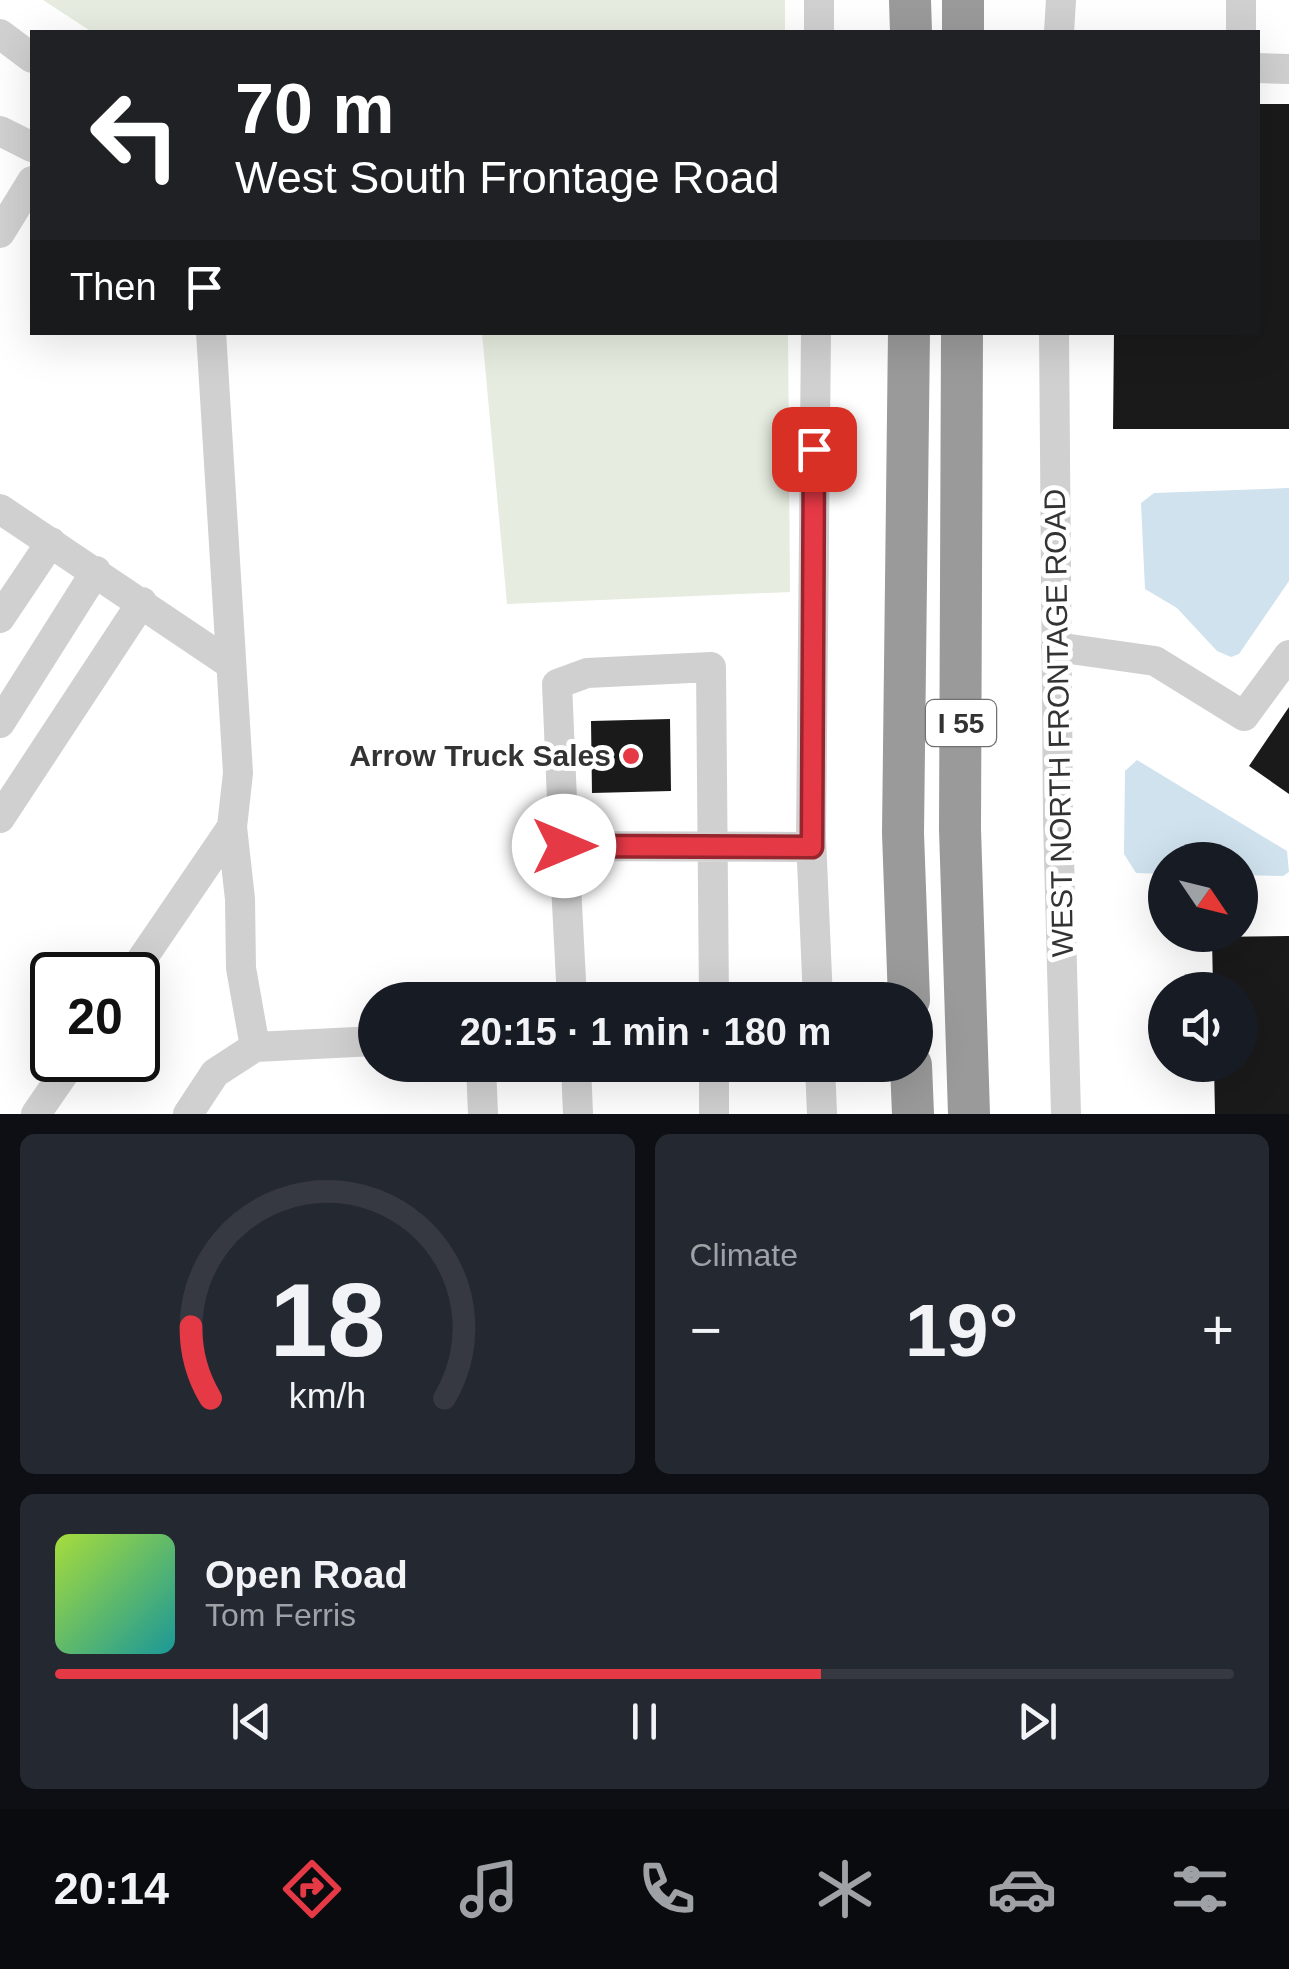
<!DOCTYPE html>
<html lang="en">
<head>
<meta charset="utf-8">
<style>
	body { margin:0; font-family:Helvetica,sans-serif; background:#242831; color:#f1f3f6; height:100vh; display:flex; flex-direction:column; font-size:38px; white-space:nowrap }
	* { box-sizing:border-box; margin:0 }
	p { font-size:32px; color:#9ea1a6 }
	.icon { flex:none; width:55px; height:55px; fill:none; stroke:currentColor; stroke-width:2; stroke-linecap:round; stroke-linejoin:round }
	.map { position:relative; height:1114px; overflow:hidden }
	.sheet { display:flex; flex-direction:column; gap:20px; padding:20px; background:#0d0f14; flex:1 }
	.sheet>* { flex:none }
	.guide { position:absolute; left:30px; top:30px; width:1230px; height:305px; border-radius:0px; box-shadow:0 10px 40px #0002; background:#202124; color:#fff; overflow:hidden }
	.needle { width:65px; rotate:125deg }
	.tools { position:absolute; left:1148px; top:842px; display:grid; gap:20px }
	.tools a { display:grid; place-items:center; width:110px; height:110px; border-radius:50%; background:#171b24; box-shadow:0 10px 40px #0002; font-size:50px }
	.speed { position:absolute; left:30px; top:952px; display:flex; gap:20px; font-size:50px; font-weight:700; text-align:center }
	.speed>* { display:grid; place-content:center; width:130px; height:130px; border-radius:50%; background:#171b24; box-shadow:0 10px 40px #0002; line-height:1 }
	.speed .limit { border:5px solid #111; border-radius:15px; background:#fff; color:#111 }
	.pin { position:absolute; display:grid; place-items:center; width:85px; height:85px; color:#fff; margin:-42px; border-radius:20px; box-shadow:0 5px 15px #0006 }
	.me { position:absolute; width:110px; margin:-55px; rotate:90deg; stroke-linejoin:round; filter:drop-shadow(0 0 8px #0008) }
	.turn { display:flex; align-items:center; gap:35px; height:210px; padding:0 40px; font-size:45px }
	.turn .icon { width:130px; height:130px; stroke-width:2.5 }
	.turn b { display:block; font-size:70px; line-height:85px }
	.then { display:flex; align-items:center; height:95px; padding:0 40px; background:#0003; gap:20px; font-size:38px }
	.big { font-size:75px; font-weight:800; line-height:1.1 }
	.sheet .card { flex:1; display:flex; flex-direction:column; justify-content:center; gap:15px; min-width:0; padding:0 35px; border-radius:15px; background:#242831 }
	.sheet .dial { align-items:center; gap:0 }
	.dial svg { height:260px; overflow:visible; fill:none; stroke:#363941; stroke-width:7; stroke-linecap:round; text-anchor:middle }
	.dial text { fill:#f1f3f6; stroke:none }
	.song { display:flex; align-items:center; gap:30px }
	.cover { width:120px; height:120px; border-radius:15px; background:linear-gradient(135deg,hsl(80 70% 55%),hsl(180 70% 35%)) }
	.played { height:10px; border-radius:5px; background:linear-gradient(90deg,#e63946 65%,#363941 65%) }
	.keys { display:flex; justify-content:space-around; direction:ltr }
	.heat { display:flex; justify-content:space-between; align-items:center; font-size:55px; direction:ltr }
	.sheet .tiles { flex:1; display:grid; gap:20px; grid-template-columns:1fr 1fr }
	.card:last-child { grid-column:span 2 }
	.trip { position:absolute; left:358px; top:982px; width:575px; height:100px; border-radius:50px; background:#171b24; box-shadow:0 10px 40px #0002; font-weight:800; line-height:100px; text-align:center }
	.menu { display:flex; height:160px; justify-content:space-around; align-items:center; background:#090b0e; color:#9ea1a6 }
	.menu .icon { width:70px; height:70px }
	.menu .current { color:#e63946 }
	.menu b { font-size:45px; color:#f1f3f6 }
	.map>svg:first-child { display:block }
	.green { fill:#e6ecdf }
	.water { fill:#cfe2ee }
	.building { fill:#1a1a1a }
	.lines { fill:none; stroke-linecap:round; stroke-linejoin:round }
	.minor { stroke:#d0d0d0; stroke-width:30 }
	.highway { stroke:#9a9a9a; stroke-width:42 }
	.route-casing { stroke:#96252e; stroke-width:25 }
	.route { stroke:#e63946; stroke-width:18 }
	.poi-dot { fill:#e63946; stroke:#fff; stroke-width:4 }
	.labels { text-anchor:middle; stroke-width:10; stroke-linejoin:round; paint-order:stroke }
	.shield { fill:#fff; stroke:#707070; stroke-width:2.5 }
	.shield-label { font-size:28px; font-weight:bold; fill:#333 }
	.street-label { font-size:30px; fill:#333; stroke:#fff }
	.poi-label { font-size:30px; font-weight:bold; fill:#333; stroke:#fff; text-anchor:end }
</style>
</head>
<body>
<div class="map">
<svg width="1289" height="1114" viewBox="0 0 1289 1114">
	<rect width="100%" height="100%" fill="#fff"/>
	<path class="green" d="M 43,0 L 785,0 L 785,32 L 92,32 Z
		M 482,333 L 788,333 L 790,592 L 507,604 Z"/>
	<path class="water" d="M 1289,488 L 1289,581 L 1239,654 L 1231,657 L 1217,651 L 1177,608 L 1145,589 L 1141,503 L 1154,493 Z
		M 1137,760 L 1287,851 L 1289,872 L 1283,876 L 1240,875 L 1240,860 L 1165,860 L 1165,874 L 1136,873 L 1124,854 L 1125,771 Z"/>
	<path class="building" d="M 1258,104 L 1289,104 L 1289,429 L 1113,429 L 1114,332 L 1258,332 Z
		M 1289,707 L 1289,794 L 1249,766 Z
		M 670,719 L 671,791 L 592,793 L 591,721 Z
		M 1289,936 L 1289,1114 L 1215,1114 L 1214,1065 L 1240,1065 L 1240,990 L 1213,990 L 1212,937 Z"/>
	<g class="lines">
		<path class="minor" d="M 819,32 L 819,0
			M 1059,32 L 1061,0
			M 1241,32 L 1241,0
			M 0,34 L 32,58
			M 1258,68 L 1289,69
			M 0,131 L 32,147
			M 0,233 L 32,181
			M 211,332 L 238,773 L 232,827
			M 816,332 L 811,838 L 818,1000
			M 1054,332 L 1058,821 L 1066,1114
			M 0,509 L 229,663
			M 0,618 L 51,542
			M 1056,647 L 1155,661 L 1244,716 L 1289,655
			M 0,723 L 96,571
			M 0,818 L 142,602
			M 564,846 L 557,684 L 587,673 L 711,667 L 714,1000
			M 131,975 L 232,827 L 240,899 L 241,968 L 255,1047
			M 572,1000 L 564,846 L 811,847
			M 481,1065 L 483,1114
			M 576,1065 L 578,1114
			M 714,1065 L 714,1114
			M 820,1065 L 822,1114
			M 36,1114 L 73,1060
			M 188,1114 L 215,1073 L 255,1047 L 375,1041"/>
		<path class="highway" d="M 910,0 L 911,32
			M 963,0 L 963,32
			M 962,332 L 960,829 L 969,1114
			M 909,1000 L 903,833 L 909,332
			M 911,1065 L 913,1114"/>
	</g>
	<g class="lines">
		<g class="route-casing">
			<path id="route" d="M 564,846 L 812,847 L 814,449"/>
		</g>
		<use href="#route" class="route"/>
	</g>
	<circle class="poi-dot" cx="631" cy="756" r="10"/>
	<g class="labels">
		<rect class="shield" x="926" y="700" width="70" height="46" rx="8"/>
		<g class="shield-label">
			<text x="961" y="733">I 55</text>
		</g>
		<g class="street-label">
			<text transform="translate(1059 723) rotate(-91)" y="10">WEST NORTH FRONTAGE ROAD</text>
		</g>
		<g class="poi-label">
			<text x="611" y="766">Arrow Truck Sales</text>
		</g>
	</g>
</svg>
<div class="tools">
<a><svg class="needle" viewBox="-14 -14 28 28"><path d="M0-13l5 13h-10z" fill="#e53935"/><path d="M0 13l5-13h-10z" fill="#9ea1a6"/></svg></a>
<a><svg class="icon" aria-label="sound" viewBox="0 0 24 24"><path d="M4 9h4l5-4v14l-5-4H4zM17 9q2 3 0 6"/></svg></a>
</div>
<div class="speed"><div class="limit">20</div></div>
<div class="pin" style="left:814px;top:449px;background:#d93025"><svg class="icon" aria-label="arrive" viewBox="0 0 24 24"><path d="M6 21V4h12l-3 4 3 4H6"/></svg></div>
<svg class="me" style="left:564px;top:846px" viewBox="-20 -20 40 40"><circle r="19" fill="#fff"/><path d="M0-13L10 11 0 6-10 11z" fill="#e63946"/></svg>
<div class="trip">20:15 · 1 min · 180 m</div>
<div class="guide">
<div class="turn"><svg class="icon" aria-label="left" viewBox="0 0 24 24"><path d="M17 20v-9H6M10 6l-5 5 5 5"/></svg><div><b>70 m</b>West South Frontage Road</div></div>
<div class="then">Then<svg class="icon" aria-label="arrive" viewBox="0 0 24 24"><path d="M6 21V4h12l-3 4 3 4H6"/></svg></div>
</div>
</div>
<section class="sheet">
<div class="tiles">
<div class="card dial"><svg viewBox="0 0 100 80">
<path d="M14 69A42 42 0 1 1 86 69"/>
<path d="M14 69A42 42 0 0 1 8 47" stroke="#e63946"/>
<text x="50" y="56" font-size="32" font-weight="700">18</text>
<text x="50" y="72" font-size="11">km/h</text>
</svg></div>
<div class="card"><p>Climate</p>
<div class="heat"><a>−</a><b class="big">19°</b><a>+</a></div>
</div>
<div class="card">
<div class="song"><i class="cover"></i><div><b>Open Road</b><p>Tom Ferris</p></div></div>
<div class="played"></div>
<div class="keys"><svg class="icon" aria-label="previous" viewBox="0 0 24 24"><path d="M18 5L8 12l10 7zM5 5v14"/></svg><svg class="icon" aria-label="pause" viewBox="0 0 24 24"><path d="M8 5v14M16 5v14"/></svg><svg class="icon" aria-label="next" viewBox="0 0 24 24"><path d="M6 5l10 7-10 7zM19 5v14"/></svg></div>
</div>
</div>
</section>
<nav class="menu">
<b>20:14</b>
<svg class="icon current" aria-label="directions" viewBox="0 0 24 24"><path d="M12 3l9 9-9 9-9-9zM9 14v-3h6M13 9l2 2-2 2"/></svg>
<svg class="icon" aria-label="music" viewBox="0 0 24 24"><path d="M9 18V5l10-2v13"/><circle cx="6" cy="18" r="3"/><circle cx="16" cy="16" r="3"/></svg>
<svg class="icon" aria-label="phone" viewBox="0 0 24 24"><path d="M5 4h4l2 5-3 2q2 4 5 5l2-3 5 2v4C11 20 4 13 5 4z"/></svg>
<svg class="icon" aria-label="climate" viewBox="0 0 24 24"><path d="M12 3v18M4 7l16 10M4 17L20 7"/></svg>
<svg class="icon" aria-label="car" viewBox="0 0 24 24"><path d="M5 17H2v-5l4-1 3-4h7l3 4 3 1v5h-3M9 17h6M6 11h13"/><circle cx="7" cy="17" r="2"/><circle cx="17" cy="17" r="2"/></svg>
<svg class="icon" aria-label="filters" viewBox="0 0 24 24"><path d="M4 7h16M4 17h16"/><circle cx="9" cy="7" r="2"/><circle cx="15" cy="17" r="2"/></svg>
</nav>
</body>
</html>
